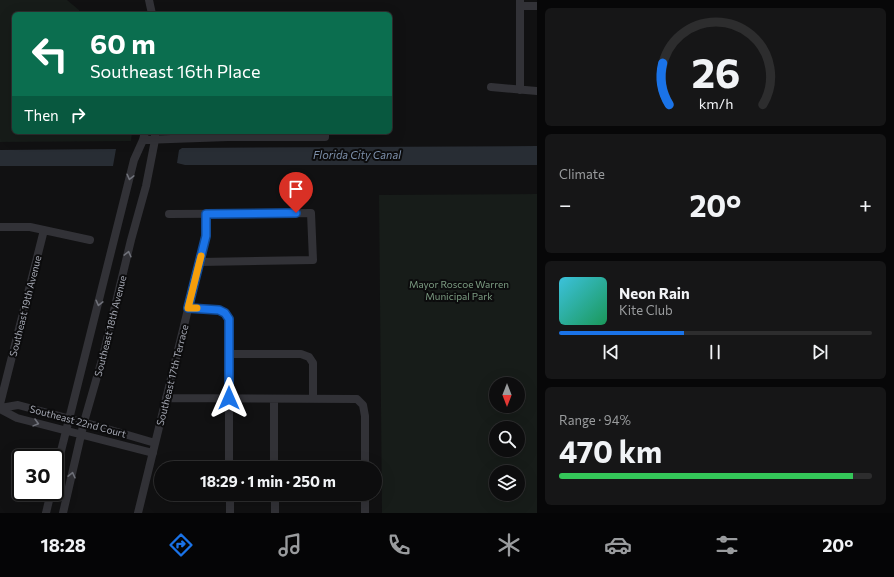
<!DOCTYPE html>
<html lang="en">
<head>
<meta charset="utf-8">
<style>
	body { margin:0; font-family:Commissioner,sans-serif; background:#161617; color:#f1f3f6; height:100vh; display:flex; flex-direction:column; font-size:15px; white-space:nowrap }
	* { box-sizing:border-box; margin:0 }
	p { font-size:13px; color:#9a9c9e }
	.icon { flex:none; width:22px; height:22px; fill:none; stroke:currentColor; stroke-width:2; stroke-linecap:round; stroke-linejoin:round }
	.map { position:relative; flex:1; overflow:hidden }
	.panel { display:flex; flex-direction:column; gap:8px; padding:8px; background:#070708; width:357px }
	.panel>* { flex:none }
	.banner { position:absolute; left:12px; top:12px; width:380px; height:122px; border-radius:6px; box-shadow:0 4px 16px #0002,0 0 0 1px #2d2d2e; background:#0b6e4f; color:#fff; overflow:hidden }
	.needle { width:26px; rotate:180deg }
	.fabs { position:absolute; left:489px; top:377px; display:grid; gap:8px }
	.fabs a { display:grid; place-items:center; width:36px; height:36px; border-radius:50%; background:#0d0d0e; box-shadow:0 4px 16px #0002,0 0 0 1px #2d2d2e; font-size:20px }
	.speed { position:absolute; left:12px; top:449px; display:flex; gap:8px; font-size:20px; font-weight:700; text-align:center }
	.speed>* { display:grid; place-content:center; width:52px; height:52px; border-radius:50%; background:#0d0d0e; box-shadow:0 4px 16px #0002,0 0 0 1px #2d2d2e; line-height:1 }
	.speed .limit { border:2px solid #111; border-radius:6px; background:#fff; color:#111 }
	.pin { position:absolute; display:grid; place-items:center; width:34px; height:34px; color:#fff; margin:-41px -17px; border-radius:50% 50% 50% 0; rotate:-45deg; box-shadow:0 0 4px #0007 }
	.pin .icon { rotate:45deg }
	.me { position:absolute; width:44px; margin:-22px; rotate:0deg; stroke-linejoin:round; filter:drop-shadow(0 0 3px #0008) }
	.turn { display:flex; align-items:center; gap:14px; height:84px; padding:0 12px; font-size:18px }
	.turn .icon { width:52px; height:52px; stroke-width:2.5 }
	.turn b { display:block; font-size:28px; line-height:34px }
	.then { display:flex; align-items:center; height:38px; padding:0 12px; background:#0003; gap:8px; font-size:15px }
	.big { font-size:30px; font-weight:700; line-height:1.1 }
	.panel .card { flex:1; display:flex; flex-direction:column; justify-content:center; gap:6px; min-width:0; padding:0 14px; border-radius:6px; background:#161617 }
	.panel .dial { align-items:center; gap:0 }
	.dial svg { height:104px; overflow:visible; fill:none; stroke:#2d2d2e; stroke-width:7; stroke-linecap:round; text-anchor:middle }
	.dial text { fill:#f1f3f6; stroke:none }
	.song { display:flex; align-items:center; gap:12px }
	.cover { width:48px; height:48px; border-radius:6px; background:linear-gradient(135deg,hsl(190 70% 55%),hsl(150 70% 35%)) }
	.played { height:4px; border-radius:2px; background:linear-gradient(90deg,#1a73e8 40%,#2d2d2e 40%) }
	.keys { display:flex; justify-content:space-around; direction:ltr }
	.heat { display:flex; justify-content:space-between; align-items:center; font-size:22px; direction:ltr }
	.charge { height:6px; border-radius:3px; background:linear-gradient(90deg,#34c759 94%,#2d2d2e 0) }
	.trip { position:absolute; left:154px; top:461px; width:228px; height:40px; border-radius:20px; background:#0d0d0e; box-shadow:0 4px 16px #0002,0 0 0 1px #2d2d2e; font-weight:700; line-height:40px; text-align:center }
	.tab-bar { display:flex; height:64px; justify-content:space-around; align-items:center; background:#050506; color:#9a9c9e }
	.tab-bar .icon { width:28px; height:28px }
	.tab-bar .current { color:#1a73e8 }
	.tab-bar b { font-size:18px; color:#f1f3f6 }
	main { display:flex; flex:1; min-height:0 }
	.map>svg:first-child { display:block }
	.green { fill:#171c19; fill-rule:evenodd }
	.water { fill:#282d34 }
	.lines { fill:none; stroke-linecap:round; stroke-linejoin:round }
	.minor { stroke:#323237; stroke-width:8 }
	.oneway { stroke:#70727a }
	.route-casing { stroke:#114b97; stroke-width:10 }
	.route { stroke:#1a73e8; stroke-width:7 }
	.slow { stroke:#f59e0b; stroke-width:7 }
	.labels { text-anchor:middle; stroke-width:4; stroke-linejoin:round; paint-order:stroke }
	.park-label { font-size:10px; fill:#7b9b81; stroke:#0c0c0d }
	.street-label { font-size:10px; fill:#a3a6b1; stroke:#0c0c0d }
	.water-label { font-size:11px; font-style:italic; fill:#7c8faa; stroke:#0c0c0d }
</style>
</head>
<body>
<main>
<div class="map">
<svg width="537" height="513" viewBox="0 0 537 513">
	<rect width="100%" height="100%" fill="#111112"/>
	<path class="green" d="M 0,0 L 67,0 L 79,10 L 79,14 L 14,14 L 14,132 L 132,132 L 131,141 L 0,142 Z
		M 537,194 L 537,513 L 382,513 L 379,195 ZM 496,384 L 518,384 L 518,406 L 496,406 ZM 496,428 L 518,428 L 518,450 L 496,450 ZM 496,472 L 518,472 L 518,494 L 496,494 Z"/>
	<path class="water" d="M 537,146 L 537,165 L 185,165 L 177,163 L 179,150 L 182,148 Z
		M 116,149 L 113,166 L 0,166 L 0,150 Z"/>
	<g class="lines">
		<path class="minor" d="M 149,0 L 152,14
			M 520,0 L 520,90
			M 520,6 L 537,6
			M 491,87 L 537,91
			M 143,140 L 228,137 L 325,137 L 325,132
			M 169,214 L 311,213 L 313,260 L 200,262
			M 0,227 L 30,227 L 90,240
			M 188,308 L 219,310 L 225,313 L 229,319 L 229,468
			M 229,354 L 301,354 L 309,357 L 313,363 L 313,399
			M 166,398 L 357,399 L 363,405 L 365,416 L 365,468
			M 274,399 L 274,468
			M 0,404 L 44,230
			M 0,408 L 18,405 L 97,426 L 155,443
			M 0,409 L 17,418 L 153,453
			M 55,475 L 134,160 L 143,140 L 145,132
			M 230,494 L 230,513
			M 275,494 L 275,513
			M 365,494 L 365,513
			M 46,513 L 51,492
			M 63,513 L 84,422 L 103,356 L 131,240 L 146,186 L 155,140 L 155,132
			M 138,513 L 206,236 L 206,214"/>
	</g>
	<defs><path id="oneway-chevron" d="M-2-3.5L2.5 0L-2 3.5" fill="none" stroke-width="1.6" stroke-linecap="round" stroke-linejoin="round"/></defs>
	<g class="oneway">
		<use href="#oneway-chevron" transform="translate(130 177) rotate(104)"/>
		<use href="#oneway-chevron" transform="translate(128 254) rotate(-76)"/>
		<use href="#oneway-chevron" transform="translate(99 303) rotate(104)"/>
		<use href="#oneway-chevron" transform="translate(36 423) rotate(15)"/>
		<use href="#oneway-chevron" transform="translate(72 475) rotate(-77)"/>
	</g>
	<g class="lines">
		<g class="route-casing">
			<path id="route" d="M 229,398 L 229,319 L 225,313 L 219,310 L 188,308 L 206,236 L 206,214 L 296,213"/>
		</g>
		<use href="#route" class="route"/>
		<path class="slow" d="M 197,308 L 188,308 L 201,256"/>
	</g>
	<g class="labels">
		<g class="park-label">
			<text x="459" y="288">Mayor Roscoe Warren<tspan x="459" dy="12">Municipal Park</tspan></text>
		</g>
		<g class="street-label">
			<text transform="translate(25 306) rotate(-76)" y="4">Southeast 19th Avenue</text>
			<text transform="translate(110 326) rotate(-76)" y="4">Southeast 18th Avenue</text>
			<text transform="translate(172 375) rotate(-76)" y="4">Southeast 17th Terrace</text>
			<text transform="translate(78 421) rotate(15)" y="4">Southeast 22nd Court</text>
		</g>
		<g class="water-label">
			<text x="357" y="159">Florida City Canal</text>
		</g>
	</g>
</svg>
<div class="fabs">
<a><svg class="needle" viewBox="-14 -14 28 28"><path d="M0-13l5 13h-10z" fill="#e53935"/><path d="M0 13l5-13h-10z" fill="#9a9c9e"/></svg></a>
<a><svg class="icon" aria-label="search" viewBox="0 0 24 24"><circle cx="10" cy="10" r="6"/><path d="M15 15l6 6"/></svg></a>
<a><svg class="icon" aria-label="layers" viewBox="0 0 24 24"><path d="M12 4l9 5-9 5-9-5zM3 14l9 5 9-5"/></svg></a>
</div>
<div class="speed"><div class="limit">30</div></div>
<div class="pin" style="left:296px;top:213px;background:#d93025"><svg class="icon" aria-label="arrive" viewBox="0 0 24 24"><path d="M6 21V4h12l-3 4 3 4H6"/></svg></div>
<svg class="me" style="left:229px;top:398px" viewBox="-20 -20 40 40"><path d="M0-17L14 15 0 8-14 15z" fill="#1a73e8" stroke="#fff" stroke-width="4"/></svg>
<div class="trip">18:29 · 1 min · 250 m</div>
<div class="banner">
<div class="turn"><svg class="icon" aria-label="left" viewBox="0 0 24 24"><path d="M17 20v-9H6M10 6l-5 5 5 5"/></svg><div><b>60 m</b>Southeast 16th Place</div></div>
<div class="then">Then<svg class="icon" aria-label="right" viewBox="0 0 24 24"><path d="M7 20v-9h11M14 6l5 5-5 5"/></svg></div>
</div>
</div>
<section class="panel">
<div class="card dial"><svg viewBox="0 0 100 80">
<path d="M14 69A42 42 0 1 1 86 69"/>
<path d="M14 69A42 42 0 0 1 9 37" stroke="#1a73e8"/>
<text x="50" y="56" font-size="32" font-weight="700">26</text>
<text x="50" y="72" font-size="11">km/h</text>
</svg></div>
<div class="card"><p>Climate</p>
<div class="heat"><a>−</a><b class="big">20°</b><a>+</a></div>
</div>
<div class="card">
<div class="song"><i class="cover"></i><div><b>Neon Rain</b><p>Kite Club</p></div></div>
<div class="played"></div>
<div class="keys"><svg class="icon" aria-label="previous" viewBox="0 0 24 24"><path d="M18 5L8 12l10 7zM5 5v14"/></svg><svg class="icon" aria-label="pause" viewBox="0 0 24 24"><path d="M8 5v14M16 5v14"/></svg><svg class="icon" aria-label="next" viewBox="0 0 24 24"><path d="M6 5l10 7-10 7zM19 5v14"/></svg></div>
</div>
<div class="card"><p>Range · 94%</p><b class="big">470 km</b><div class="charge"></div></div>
</section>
</main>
<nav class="tab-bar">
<b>18:28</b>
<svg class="icon current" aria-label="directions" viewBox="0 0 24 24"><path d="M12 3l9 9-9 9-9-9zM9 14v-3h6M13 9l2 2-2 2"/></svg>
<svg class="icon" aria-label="music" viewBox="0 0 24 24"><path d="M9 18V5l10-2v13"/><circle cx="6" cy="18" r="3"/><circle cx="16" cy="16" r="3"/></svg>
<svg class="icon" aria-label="phone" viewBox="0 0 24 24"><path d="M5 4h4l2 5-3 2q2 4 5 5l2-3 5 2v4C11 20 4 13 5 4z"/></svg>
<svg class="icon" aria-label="climate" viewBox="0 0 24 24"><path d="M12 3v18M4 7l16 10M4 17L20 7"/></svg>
<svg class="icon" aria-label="car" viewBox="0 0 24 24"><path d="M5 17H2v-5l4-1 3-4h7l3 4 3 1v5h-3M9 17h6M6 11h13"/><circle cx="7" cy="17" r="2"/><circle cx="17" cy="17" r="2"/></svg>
<svg class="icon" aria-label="filters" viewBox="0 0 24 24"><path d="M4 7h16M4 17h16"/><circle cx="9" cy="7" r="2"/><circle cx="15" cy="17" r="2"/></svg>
<b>20°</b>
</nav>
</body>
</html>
